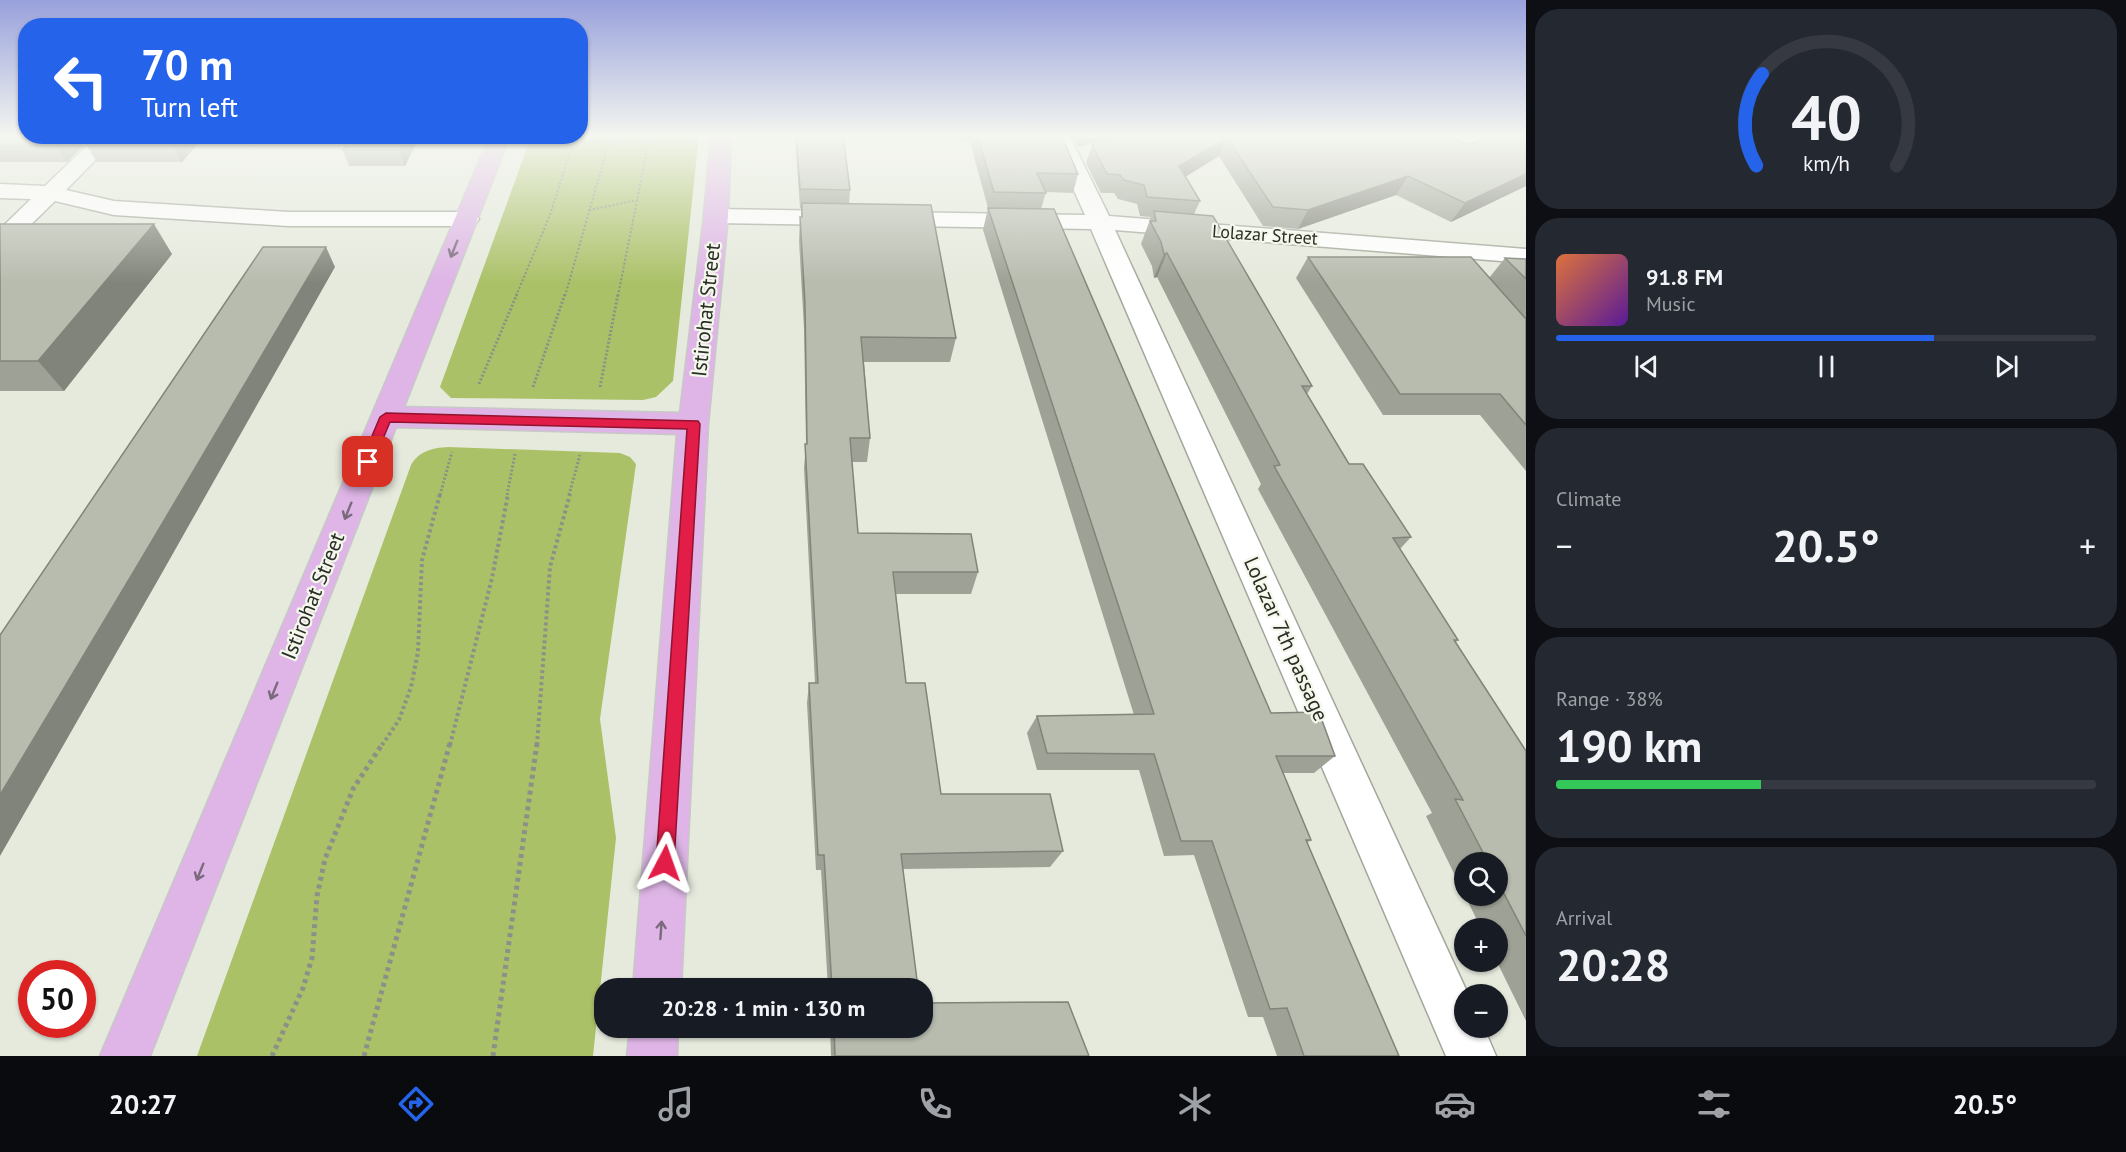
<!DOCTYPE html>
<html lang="en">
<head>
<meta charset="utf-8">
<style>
	body { margin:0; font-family:"PT Sans",sans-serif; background:#242831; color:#f1f3f6; height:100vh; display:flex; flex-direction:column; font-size:22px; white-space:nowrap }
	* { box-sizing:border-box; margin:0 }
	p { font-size:20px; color:#9ea1a6 }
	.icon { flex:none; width:33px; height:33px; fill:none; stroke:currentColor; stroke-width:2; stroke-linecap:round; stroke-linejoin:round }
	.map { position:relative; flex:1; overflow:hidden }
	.panel { display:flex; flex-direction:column; gap:9px; padding:9px; background:#0d0f14; width:600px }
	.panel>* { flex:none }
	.banner { position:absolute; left:18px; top:18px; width:570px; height:126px; border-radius:24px; box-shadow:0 2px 4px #0004; background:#2563eb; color:#fff; overflow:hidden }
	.controls { position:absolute; left:1454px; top:852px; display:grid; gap:12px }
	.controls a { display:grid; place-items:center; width:54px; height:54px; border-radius:50%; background:#171b24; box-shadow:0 2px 4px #0004; font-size:30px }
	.speed { position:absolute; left:18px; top:960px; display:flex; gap:12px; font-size:30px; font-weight:700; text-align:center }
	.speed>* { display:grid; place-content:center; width:78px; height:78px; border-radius:50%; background:#171b24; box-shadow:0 2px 4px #0004; line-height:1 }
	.speed .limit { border:9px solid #d22; background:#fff; color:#111 }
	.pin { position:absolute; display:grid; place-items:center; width:51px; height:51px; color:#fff; margin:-26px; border-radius:12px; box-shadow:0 3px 9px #0006 }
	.me { position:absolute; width:66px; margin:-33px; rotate:4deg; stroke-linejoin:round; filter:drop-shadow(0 0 4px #0008) }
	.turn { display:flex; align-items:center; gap:21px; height:126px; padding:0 24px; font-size:27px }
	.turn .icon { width:78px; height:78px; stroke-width:2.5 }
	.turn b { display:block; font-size:42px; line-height:51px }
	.big { font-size:45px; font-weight:600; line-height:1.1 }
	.panel .widget { flex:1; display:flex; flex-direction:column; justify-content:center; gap:9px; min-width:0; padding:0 21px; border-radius:24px; background:#242831 }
	.panel .dial { align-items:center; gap:0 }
	.dial svg { height:156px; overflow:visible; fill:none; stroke:#363941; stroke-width:7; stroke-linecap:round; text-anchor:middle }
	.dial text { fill:#f1f3f6; stroke:none }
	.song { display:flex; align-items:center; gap:18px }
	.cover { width:72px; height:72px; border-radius:9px; background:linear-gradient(135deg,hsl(20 70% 55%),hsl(270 70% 35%)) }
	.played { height:6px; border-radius:3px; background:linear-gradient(90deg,#2563eb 70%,#363941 70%) }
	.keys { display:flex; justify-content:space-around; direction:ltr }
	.heat { display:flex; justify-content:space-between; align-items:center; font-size:33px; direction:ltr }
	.charge { height:9px; border-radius:4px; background:linear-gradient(90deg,#34c759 38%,#363941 0) }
	.trip { position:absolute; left:594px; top:978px; width:339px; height:60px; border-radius:24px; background:#171b24; box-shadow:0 2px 4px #0004; font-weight:600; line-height:60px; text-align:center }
	.tab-bar { display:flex; height:96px; justify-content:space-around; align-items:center; background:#090b0e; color:#9ea1a6 }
	.tab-bar .icon { width:42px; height:42px }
	.tab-bar .active { color:#2563eb }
	.tab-bar b { font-size:27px; color:#f1f3f6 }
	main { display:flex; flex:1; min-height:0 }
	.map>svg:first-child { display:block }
	.forest { fill:#abc168 }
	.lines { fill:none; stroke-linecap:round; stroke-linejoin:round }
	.minor-casing { stroke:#a3a79b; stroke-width:3 }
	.major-casing { stroke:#c8c8c7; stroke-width:3 }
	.path-far3 { stroke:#8d9087; stroke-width:2; stroke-dasharray:2 2; stroke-linecap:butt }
	.path-far2 { stroke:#8d9087; stroke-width:3; stroke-dasharray:2 2; stroke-linecap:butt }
	.path-far1 { stroke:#8d9087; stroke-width:4; stroke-dasharray:3 3; stroke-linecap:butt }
	.path { stroke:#8d9087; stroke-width:5; stroke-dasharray:4 4; stroke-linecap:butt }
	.minor { fill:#fff; fill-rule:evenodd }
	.major { fill:#deb5e6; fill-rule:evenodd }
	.wall { fill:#9ea296 }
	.shaded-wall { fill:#81847a }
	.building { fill:#b8bcaf; stroke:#81847a; stroke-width:1.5 }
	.oneway { stroke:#7b6a7d }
	.route { fill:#e11d48; stroke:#92132f; stroke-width:1.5 }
	.labels { text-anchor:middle; stroke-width:4.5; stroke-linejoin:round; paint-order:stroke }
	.far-street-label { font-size:18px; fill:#2a2c27; stroke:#f4f8ea }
	.street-label { font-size:21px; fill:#2a2c27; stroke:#f4f8ea }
</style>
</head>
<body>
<main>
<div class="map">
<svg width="1526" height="1056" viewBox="0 0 1526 1056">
	<rect width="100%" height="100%" fill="#e6eadd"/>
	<path class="forest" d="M 581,135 L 699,135 L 673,381 L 656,397 L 643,400 L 451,398 L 440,387 L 531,137 Z
		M 448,447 L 620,453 L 630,457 L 636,464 L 600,719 L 616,838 L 593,1056 L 197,1056 L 411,465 C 419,451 432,448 448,447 Z"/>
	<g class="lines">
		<g class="minor-casing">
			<path id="minor" d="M 1049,135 L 1069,135 L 1109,216 L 1526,249 L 1526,263 L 1115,230 L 1468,994 L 1464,994 L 1464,1028 L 1484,1028 L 1496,1056 L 1446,1056 L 1091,229 L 716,223 L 708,221 L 704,216 L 708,211 L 716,209 L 1085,215 Z
				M 97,136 L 119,136 L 66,190 L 114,201 L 288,212 L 467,212 L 475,214 L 479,219 L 475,224 L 467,226 L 288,226 L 114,215 L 55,201 L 8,247 L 0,249 L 0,229 L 31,199 L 0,198 L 0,184 L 45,186 Z"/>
		</g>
		<g class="major-casing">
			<path id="major" d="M 711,135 L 731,135 L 728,216 L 708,424 L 681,988 L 633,988 L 677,434 L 396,427 L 150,1056 L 100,1056 L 490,136 L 510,136 L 404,407 L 680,413 L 704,216 Z
				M 630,1028 L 678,1028 L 677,1056 L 627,1056 Z"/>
		</g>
		<path class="path-far3" d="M 589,210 L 638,200
			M 516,296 L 550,215 L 575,136
			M 565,296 L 611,135
			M 618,296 L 650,135"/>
		<path class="path-far2" d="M 479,384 L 517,294
			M 533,387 L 565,294
			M 600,387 L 618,294
			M 440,495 L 452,452
			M 507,495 L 515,454
			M 569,495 L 580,455"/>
		<path class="path-far1" d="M 382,745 L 399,720 L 411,687 L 418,652 L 422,560 L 440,494
			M 450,745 L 492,578 L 508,494
			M 537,745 L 550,567 L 570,494"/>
		<path class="path" d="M 272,1056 L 303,988 L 312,958 L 317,896 L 325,859 L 353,789 L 383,743
			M 364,1056 L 450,743
			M 493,1056 L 537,743"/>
		<use href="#minor" class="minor"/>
		<use href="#major" class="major"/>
	</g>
	<path class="wall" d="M 0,135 L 93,136 L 67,162 L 0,162 Z
		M 795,135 L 843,135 L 850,190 L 849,204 L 956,338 L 950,362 L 864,362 L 870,438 L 867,462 L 852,462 L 858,533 L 978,572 L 971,594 L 896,594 L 906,683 L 941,794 L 1063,851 L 1050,867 L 903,869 L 918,988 L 828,988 L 821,870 L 816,870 L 807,703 L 809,683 L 815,683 L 804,468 L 806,444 L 804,328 L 799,241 L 800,217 L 801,217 L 801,208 L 800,208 Z
		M 958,135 L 1061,135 L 1078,174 L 1073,193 L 1046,192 L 1041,209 L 1271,713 L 1335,756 L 1314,773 L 1283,773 L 1311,840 L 1307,843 L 1399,1056 L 1277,1056 L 1263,1017 L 1248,1017 L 1194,855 L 1164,856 L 1139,770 L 1037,770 L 1027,733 L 1037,716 L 1134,715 L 983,230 L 988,208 L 970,142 L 960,142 Z
		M 1071,135 L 1119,135 L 1078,147 Z
		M 1123,135 L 1469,145 L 1526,135 L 1526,186 L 1451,222 L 1396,195 L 1298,229 L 1263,226 L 1219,156 L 1185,177 L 1200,201 L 1194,214 L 1312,386 L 1307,394 L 1349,464 L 1411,537 L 1400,549 L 1458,640 L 1456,642 L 1526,751 L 1526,1021 L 1497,962 L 1497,928 L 1481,928 L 1465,896 L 1497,896 L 1497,862 L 1464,862 L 1464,894 L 1426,816 L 1432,813 L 1258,489 L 1261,484 L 1157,277 L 1154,278 L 1152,266 L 1141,244 L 1151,217 L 1140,216 L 1137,204 L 1118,199 L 1114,193 L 1101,193 L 1086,163 L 1092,145 Z
		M 96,136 L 204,136 L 182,162 L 97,162 L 87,146 Z
		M 351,136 L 420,136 L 405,166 L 349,166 L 343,150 Z
		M 0,224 L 172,254 L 64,391 L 0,391 Z
		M 1308,257 L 1489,278 L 1505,258 L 1526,259 L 1526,471 L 1480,415 L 1383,415 L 1296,278 Z
		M 830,1028 L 922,1028 L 1089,1056 L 831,1056 Z"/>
	<path class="shaded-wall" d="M 1082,135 L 1119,135 L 1078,147 Z
		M 67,136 L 93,136 L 67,162 L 56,146 Z
		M 182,136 L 204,136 L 182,162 L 173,146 Z
		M 406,136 L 420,136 L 405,166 L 399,150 Z
		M 1227,138 L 1219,156 L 1172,185 L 1179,166 Z
		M 1526,174 L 1526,186 L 1451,222 L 1465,203 Z
		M 1408,176 L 1396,195 L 1298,229 L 1308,210 Z
		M 154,224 L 172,254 L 64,391 L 38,361 Z
		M 326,247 L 335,267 L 158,580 L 0,856 L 0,795 Z
		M 1167,253 L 1157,277 L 1154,278 L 1164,254 Z"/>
	<path class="building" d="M 0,135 L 26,135 L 26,136 L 67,136 L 56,146 L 0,146 Z
		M 796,135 L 843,135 L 850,190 L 800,189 Z
		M 977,135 L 1061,135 L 1078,174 L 1037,173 L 1046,193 L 994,192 Z
		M 1123,135 L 1446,135 L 1469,145 L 1493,135 L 1526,135 L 1526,174 L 1465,203 L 1408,176 L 1308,210 L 1273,207 L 1227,138 L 1179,166 L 1200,201 L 1147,197 L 1144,185 L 1124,180 L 1120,175 L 1107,174 L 1092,145 Z
		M 96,136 L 182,136 L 173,146 L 87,146 Z
		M 351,136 L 406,136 L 399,150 L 343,150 Z
		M 802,203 L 931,205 L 956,338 L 861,337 L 870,438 L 850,438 L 858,533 L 971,534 L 978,572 L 893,572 L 906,683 L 925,683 L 941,794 L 1050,794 L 1063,851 L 901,854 L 918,988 L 832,988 L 824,855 L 818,855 L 809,683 L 818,683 L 805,444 L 807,444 L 805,304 L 800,217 L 802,217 Z
		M 988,208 L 1054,209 L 1271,713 L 1319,712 L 1335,756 L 1276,756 L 1311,840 L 1306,840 L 1399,1056 L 1304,1056 L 1287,1008 L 1270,1009 L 1212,841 L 1181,841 L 1154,754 L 1047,753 L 1037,716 L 1154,714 Z
		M 1154,211 L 1213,216 L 1312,386 L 1302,386 L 1349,464 L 1363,464 L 1411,537 L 1393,538 L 1458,640 L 1454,640 L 1526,751 L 1526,936 L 1497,880 L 1497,862 L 1488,862 L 1455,799 L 1463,800 L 1274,466 L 1280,465 L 1167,253 L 1164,254 L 1161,242 L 1150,221 L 1156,221 Z
		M 0,224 L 154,224 L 38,361 L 0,361 Z
		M 263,247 L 326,247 L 140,561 L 0,795 L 0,635 Z
		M 1308,257 L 1471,257 L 1526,319 L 1526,425 L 1500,394 L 1400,394 Z
		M 1505,258 L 1526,259 L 1526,279 Z
		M 1068,1002 L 1089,1056 L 835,1056 L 834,1028 L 922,1028 L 922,1003 Z"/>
	<defs><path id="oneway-shaft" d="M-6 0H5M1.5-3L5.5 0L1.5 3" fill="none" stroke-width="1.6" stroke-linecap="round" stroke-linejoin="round" transform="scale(1.5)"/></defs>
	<g class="oneway">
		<use href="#oneway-shaft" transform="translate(454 249) rotate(112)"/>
		<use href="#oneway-shaft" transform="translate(348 511) rotate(112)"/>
		<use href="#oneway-shaft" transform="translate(274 691) rotate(112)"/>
		<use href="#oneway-shaft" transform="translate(200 872) rotate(112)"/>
		<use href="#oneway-shaft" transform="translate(661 930) rotate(-86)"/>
	</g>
	<linearGradient id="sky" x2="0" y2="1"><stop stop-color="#98a1dc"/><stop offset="0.48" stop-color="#f4f6f0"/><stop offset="1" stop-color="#f4f6f0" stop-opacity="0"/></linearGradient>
	<rect width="1526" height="283" fill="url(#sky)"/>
	<path class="route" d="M 386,413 L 698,421 L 700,424 L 674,863 L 671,870 L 665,872 L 659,870 L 656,863 L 687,429 L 390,422 L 372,465 L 363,465 L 361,462 L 380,417 Z"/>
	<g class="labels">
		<g class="far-street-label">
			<text transform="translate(1265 235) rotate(4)" y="6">Lolazar Street</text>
		</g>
		<g class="street-label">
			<text transform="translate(706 310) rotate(-84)" y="7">Istirohat Street</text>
			<text transform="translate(313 596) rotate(-68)" y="7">Istirohat Street</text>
			<text transform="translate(1286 639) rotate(66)" y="7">Lolazar 7th passage</text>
		</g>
	</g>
</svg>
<div class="controls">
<a><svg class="icon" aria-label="search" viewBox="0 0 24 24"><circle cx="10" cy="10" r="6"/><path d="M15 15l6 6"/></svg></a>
<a>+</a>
<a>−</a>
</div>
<div class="speed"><div class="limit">50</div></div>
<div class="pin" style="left:368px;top:462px;background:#d93025"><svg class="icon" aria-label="arrive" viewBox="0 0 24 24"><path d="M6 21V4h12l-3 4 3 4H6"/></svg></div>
<svg class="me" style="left:665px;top:863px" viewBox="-20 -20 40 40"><path d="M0-17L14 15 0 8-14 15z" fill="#e11d48" stroke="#fff" stroke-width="4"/></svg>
<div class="trip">20:28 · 1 min · 130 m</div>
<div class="banner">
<div class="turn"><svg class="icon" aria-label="left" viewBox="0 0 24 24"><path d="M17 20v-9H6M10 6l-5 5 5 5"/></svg><div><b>70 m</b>Turn left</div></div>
</div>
</div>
<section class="panel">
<div class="widget dial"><svg viewBox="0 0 100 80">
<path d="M14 69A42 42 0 1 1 86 69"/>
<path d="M14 69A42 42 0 0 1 17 22" stroke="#2563eb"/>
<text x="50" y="56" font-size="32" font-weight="700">40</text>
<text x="50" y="72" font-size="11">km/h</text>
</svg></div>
<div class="widget">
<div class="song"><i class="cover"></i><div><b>91.8 FM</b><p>Music</p></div></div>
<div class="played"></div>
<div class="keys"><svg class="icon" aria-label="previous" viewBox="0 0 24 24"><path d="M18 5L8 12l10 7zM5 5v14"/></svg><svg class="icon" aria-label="pause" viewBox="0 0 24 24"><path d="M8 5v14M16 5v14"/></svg><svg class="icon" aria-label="next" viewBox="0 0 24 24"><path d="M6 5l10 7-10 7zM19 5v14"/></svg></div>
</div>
<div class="widget"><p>Climate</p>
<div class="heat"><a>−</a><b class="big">20.5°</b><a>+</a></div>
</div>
<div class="widget"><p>Range · 38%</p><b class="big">190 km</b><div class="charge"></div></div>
<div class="widget"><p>Arrival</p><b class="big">20:28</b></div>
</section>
</main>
<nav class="tab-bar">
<b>20:27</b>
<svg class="icon active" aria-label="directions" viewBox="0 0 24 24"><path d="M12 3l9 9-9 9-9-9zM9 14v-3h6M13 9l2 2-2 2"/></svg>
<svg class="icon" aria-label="music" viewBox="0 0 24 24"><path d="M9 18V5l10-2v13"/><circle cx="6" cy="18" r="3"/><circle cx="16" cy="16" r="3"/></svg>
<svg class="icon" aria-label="phone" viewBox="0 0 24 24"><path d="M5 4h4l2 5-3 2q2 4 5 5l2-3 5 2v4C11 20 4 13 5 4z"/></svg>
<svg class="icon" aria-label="climate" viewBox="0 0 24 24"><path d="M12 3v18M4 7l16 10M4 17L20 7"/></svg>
<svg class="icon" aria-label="car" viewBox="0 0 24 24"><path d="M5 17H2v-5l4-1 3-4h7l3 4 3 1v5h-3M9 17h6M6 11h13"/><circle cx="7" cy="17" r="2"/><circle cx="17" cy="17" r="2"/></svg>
<svg class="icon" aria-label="filters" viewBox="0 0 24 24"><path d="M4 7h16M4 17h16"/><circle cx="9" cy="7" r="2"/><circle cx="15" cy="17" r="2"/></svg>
<b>20.5°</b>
</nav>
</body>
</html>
